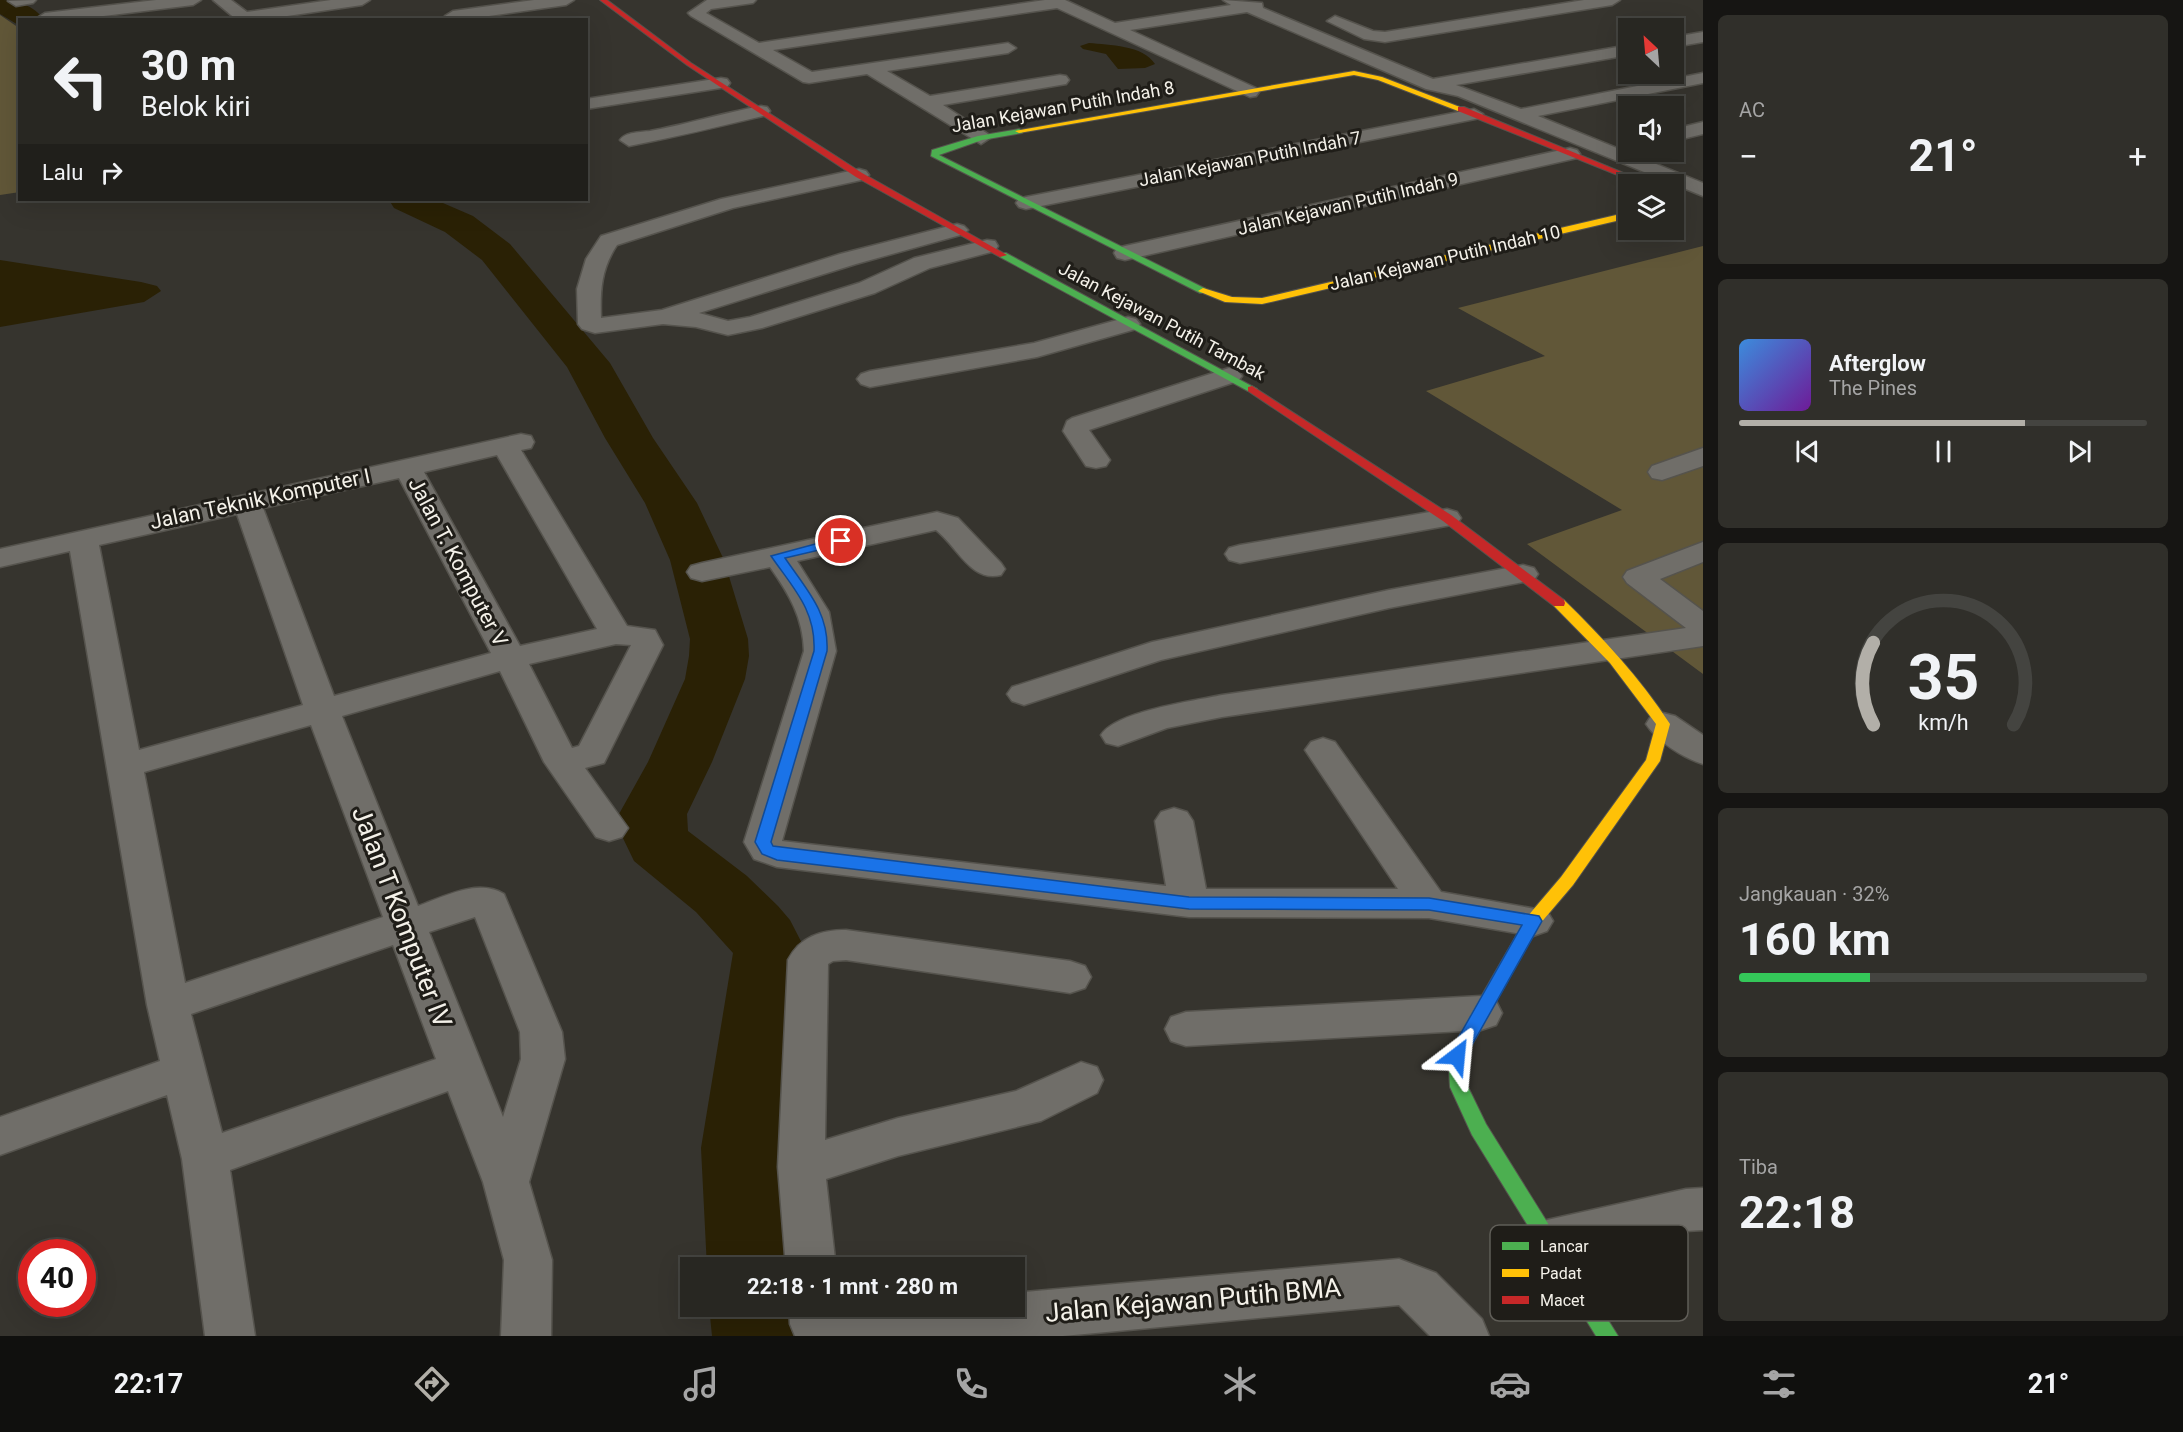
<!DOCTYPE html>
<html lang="id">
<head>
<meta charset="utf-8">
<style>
	body { margin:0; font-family:Roboto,sans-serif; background:#302f2a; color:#f1f3f6; height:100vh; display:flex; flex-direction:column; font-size:22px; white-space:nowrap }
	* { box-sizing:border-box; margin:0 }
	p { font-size:20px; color:#a5a5a5 }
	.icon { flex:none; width:33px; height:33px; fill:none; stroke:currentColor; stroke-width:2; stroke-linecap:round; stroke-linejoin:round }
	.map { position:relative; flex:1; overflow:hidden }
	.details { display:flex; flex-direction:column; gap:15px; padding:15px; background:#161513; width:480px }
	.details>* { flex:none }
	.guide { position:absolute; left:18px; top:18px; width:570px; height:183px; border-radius:0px; box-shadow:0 6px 24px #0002,0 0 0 2px #444440; background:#282722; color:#f1f3f6; overflow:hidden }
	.needle { width:39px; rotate:334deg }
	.fabs { position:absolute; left:1618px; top:18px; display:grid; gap:12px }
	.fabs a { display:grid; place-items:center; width:66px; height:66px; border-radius:0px; background:#282722; box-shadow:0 6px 24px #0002,0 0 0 2px #444440; font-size:30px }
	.speed { position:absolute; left:18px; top:1239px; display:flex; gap:12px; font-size:30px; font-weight:700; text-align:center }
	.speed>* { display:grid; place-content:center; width:78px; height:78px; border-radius:50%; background:#282722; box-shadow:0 6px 24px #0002,0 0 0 2px #444440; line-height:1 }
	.speed .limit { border:9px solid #d22; background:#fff; color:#111 }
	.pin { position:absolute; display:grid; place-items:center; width:51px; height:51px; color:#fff; margin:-26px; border:3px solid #fff; border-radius:50%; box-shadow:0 2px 6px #0007 }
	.me { position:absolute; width:66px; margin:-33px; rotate:29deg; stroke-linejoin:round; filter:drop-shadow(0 0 4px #0008) }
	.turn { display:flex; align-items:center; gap:21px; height:126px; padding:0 24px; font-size:27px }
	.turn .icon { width:78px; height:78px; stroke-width:2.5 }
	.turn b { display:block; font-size:42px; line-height:51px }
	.then { display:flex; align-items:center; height:57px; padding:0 24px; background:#0003; gap:12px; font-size:22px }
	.big { font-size:45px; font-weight:700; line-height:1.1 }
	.details .widget { flex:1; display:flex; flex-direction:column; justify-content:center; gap:9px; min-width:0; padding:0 21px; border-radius:9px; background:#302f2a }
	.details .dial { align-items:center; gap:0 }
	.dial svg { height:156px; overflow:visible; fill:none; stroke:#444440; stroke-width:7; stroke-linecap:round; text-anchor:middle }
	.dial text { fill:#f1f3f6; stroke:none }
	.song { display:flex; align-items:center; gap:18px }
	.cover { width:72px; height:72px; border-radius:9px; background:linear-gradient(135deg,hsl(210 70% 55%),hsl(280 70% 35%)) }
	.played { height:6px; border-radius:3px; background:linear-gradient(90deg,#b2afa8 70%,#444440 70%) }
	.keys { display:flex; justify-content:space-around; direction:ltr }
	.heat { display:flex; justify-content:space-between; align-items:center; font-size:33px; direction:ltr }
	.charge { height:9px; border-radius:4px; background:linear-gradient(90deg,#34c759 32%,#444440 0) }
	.trip { position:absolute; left:680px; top:1257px; width:345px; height:60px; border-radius:0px; background:#282722; box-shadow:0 6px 24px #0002,0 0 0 2px #444440; font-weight:700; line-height:60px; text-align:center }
	.tab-bar { display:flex; height:96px; justify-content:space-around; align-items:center; background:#10100e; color:#a5a5a5 }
	.tab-bar .icon { width:42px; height:42px }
	.tab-bar .selected { color:#b2afa8 }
	.tab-bar b { font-size:27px; color:#f1f3f6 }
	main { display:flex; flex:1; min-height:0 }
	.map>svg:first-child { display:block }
	.green { fill:#615738 }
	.water { fill:#2a2105 }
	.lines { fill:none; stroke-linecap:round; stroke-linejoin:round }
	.river { fill:#2a2105; fill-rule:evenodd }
	.street-casing { stroke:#55534d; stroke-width:3 }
	.fast-casing { stroke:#55534d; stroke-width:2 }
	.slow-casing { stroke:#55534d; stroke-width:2 }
	.jam-casing { stroke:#55534d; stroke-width:2 }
	.street { fill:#706e69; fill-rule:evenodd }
	.fast { fill:#4caf50; fill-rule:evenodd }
	.slow { fill:#ffc107; fill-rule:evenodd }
	.jam { fill:#c62828; fill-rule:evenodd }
	.route { fill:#1a73e8; stroke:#114b97; stroke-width:1.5 }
	.labels { text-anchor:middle; stroke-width:6; stroke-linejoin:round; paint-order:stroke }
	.far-street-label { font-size:18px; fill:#f4f1e9; stroke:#1f1d18 }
	.street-label { font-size:21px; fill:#f4f1e9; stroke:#1f1d18 }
	.near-street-label { font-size:26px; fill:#f4f1e9; stroke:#1f1d18 }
	.key { fill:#1f1d18; stroke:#5f5d57; stroke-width:1.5 }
	.key-label { font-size:16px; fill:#f4f1e9 }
</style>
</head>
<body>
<main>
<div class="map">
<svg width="1703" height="1336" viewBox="0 0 1703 1336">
	<rect width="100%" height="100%" fill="#36342e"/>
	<path class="green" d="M 0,15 L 19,28 L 20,192 L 0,195 Z
		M 1703,246 L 1703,674 L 1527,544 L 1622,510 L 1426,391 L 1545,356 L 1458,308 Z"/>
	<path class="water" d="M 1089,43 C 1109,45 1143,45 1155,64 L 1145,68 L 1118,69 L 1106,54 L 1083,49 L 1080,46 Z
		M 0,260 L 141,282 L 157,286 L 161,291 L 144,302 L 0,327 Z"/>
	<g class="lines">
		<path class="river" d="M 0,0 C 16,0 34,5 44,20 L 20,20 L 20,26 L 0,14 Z
			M 389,200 L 436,200 L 473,216 L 510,244 L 610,363 L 653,438 L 697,503 L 724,560 L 748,639 L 749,656 L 745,679 L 712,762 L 687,814 L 688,831 L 747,876 L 778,906 L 790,920 L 807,953 L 785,1148 L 797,1268 L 707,1268 L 701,1148 L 733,953 L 696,912 L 634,861 L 620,832 L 619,814 L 648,762 L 685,679 L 689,656 L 690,639 L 670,560 L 645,503 L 605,438 L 567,367 L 482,260 L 445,232 L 394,208 Z
			M 709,1306 L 801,1306 L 804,1336 L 712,1336 Z"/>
		<g class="street-casing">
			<path id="street" d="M 36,0 L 33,3 L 16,6 L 8,1 Z
				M 156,0 L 201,0 L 193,5 L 71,20 L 37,18 L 45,13 Z
				M 213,0 L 231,0 L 247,12 L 331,0 L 370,0 L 362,5 L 260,20 L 237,20 Z
				M 534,0 L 574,0 L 566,5 L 461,20 L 448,20 L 445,16 L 453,11 Z
				M 707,0 L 756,0 L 753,3 L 711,9 L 706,13 L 759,43 L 1045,0 L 1065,0 L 1115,23 L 1231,5 L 1223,0 L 1262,3 L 1263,8 L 1433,79 L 1629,45 L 1629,55 L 1456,85 L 1521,109 L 1703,73 L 1703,83 L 1538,116 L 1703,183 L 1703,196 L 1458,96 L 1426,89 L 1247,12 L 1130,30 L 1256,88 L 1259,92 L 1256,96 L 1250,97 L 1057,8 L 773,50 L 812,72 L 1008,43 L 1016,48 L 1008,53 L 887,71 L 930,96 L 1060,75 L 1066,76 L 1069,80 L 1066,84 L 1060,85 L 943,105 L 988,134 L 990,138 L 981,144 L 867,74 L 809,83 L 803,82 L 691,16 L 688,13 Z
				M 1584,0 L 1620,0 L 1612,5 L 1385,42 L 1364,39 L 1327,21 L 1335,16 L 1373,31 L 1385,32 Z
				M 1703,32 L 1703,42 L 1674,47 L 1674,37 Z
				M 721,78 L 727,79 L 730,83 L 727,87 L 586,109 L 586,99 Z
				M 761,106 L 767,107 L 770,111 L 767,115 C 721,126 676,137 629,146 L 620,140 C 625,132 641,132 650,131 C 688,124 723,113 761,106 Z
				M 1474,109 L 1483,114 L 1480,118 L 1026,209 L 1019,207 L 1016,203 L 1019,199 L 1026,197 Z
				M 1703,122 L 1703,134 L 1674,141 L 1674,129 Z
				M 1570,148 L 1577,150 L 1580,154 L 1577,158 L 1125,260 L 1117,258 L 1114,253 L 1117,248 L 1125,246 Z
				M 859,169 L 866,171 L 869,175 L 866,179 L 733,208 L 617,245 C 601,269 600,291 601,318 L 662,310 L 840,254 L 957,224 L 964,226 L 968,230 L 964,234 L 856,264 L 699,313 L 728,321 L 750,317 L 859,283 L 914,258 L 987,240 L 995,241 L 998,246 L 995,251 L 930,268 L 875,293 L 762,328 L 728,335 L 696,327 L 663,324 L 595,333 L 582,329 L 578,324 L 577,289 L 586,259 L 601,236 L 721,199 Z
				M 1128,317 L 1136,319 L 1140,324 L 1136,329 L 1037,357 L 870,387 L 861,384 L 857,379 L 861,374 L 870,371 L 1034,343 Z
				M 1229,368 L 1238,371 L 1242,376 L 1238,381 L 1089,430 L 1110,460 L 1106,466 L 1096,468 L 1086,466 L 1063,431 L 1067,421 L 1072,418 Z
				M 521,434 L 531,436 L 534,442 L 531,448 L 521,450 L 627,626 L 655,630 L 663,645 L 604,763 L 585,768 L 628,828 L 622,837 L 609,841 L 596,837 L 544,762 L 500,671 L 342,716 L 418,906 C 444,897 477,878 504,894 L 562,1032 L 565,1059 L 529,1182 L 552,1260 L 551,1336 L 501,1336 L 504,1260 L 483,1182 L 448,1091 L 230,1170 L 255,1336 L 205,1336 L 182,1159 L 167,1095 L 0,1155 L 0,1117 L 160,1061 L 147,1005 L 70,551 L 0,567 L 0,549 ZM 497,455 L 597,629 L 520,646 L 424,472 ZM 399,478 L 491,653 L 334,696 L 263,508 ZM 237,514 L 303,705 L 139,750 L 99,545 ZM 616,644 L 631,645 L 579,746 L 572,748 L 529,664 ZM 311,725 L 383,917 L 185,983 L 144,772 ZM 475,917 L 520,1032 L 521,1059 L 503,1117 L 429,932 ZM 393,945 L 436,1059 L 222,1133 L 191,1014 Z
				M 1703,448 L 1703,466 L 1662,480 L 1652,478 L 1648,472 L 1652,466 Z
				M 1447,509 L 1457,512 L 1461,518 L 1457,524 L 1240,563 L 1229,560 L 1225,554 L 1229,548 L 1240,545 Z
				M 937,512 L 958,518 L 1001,563 L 1005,569 L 1001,575 C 971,583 957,546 936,530 L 797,561 L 829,612 L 836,651 L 782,841 L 1166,886 L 1155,821 L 1161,812 L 1174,808 L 1187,812 L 1193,821 L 1206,889 L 1398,889 L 1305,750 L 1311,742 L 1323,738 L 1335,742 L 1441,892 L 1547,911 L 1553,921 L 1547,931 L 1533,936 L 1429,918 L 1189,917 L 777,867 L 754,859 L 744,842 L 804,651 C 803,617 789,594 770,567 L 702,581 L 691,578 L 687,572 L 691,566 L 702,563 Z
				M 1703,542 L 1703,562 L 1660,579 L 1703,611 L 1703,646 L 1222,717 L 1167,728 L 1118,746 L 1106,743 L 1101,735 C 1116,711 1194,701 1222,695 L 1686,628 L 1627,583 L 1623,577 L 1627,571 Z
				M 1523,565 L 1534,568 L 1538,574 L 1534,580 L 1389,608 L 1161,660 L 1024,705 L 1012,701 L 1007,694 L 1012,687 L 1152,642 L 1389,590 Z
				M 1663,713 L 1675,716 L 1703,735 L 1703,764 C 1683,758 1657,741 1646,724 L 1651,716 Z
				M 846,930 L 1070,961 L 1085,966 L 1091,977 L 1085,988 L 1070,993 L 846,960 L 833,961 L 828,964 L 825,1140 L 898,1118 L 1016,1091 L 1081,1062 L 1097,1067 L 1103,1080 L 1097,1093 L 1041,1121 L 898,1156 L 826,1179 L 836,1268 L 786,1268 L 778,1167 L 788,960 C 800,937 820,930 846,930 Z
				M 1481,996 L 1496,1001 L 1502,1013 L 1496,1025 L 1481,1030 L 1186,1046 L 1171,1041 L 1165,1029 L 1171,1017 L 1186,1012 Z
				M 1703,1188 L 1703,1230 L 1686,1231 L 1547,1264 L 1530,1257 L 1523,1242 L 1530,1227 L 1547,1220 L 1686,1189 Z
				M 1399,1259 L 1436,1273 L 1482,1319 L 1489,1336 L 1430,1336 L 1399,1305 L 1063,1336 L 795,1336 L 790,1324 L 789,1306 L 1014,1306 L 1014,1293 Z"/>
		</g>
		<g class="fast-casing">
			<path id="fast" d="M 1019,129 L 1023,131 L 1022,133 L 982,140 L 939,155 L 1206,289 L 1206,293 L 1200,293 L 931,156 L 932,150 L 978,136 Z
				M 1000,253 L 1006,253 L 1257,389 L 1256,391 L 1248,391 L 1000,257 Z
				M 1479,1009 L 1485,1011 L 1488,1016 L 1466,1056 L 1468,1087 L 1486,1124 L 1618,1336 L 1596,1336 L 1472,1135 L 1450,1087 L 1448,1056 L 1473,1011 Z"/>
		</g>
		<g class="slow-casing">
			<path id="slow" d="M 1354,71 L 1382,77 L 1465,109 L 1458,111 L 1378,80 L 1354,75 L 1019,133 L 1015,131 Z
				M 1629,212 L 1629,218 L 1262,304 L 1225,302 L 1198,291 L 1203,288 L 1232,297 L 1262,298 Z
				M 1559,599 L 1564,600 C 1603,638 1640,678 1670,724 L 1660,761 L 1573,885 L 1539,925 L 1485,1021 L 1479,1023 L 1473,1021 L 1470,1016 L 1527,917 L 1561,877 L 1646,760 L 1656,724 L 1610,663 L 1554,606 L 1553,603 Z"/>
		</g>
		<g class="jam-casing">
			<path id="jam" d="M 600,0 L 607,0 L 691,63 L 862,173 L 1007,255 L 1000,257 L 856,177 L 687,65 Z
				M 1458,107 L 1464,107 L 1650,184 L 1640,184 L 1458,111 Z
				M 1252,386 L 1451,515 L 1564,600 L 1565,603 L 1564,606 L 1554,606 L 1443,521 L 1248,391 L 1248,387 Z"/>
		</g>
		<use href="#street" class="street"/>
		<use href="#fast" class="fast"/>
		<use href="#slow" class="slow"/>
		<use href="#jam" class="jam"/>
	</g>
	<path class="route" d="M 841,537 L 845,538 L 845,544 L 785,558 C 806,589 829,612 827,651 L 771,842 L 773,846 L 1189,897 L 1429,898 L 1539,916 L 1542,921 L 1463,1061 L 1457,1063 L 1451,1061 L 1448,1056 L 1522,925 L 1429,910 L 1189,909 L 777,860 L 762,854 L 755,842 L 814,651 C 816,610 793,588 771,556 Z"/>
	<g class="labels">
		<g class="far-street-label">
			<text transform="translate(1063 107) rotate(-10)" y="6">Jalan Kejawan Putih Indah 8</text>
			<text transform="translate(1250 159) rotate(-11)" y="6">Jalan Kejawan Putih Indah 7</text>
			<text transform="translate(1348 204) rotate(-13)" y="6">Jalan Kejawan Putih Indah 9</text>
			<text transform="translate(1445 258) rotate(-13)" y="6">Jalan Kejawan Putih Indah 10</text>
			<text transform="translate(1162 321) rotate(28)" y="6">Jalan Kejawan Putih Tambak</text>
		</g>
		<g class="street-label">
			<text transform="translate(260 499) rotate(-12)" y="7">Jalan Teknik Komputer I</text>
			<text transform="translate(458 562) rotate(62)" y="7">Jalan T. Komputer V</text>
		</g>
		<g class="near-street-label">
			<text transform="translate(402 917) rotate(69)" y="9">Jalan T Komputer IV</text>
			<text transform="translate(1193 1300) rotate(-5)" y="9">Jalan Kejawan Putih BMA</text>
		</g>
	</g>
	<rect x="1490" y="1225" width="198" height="96" rx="9" class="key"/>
	<rect x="1502" y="1242" width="27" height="8" fill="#4caf50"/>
	<rect x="1502" y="1269" width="27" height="8" fill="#ffc107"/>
	<rect x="1502" y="1296" width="27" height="8" fill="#c62828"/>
	<g class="key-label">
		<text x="1540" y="1252">Lancar</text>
		<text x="1540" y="1279">Padat</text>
		<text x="1540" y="1306">Macet</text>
	</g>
</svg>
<div class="fabs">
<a><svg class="needle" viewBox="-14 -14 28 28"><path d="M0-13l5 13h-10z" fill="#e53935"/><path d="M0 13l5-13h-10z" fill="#a5a5a5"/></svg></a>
<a><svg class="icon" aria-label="sound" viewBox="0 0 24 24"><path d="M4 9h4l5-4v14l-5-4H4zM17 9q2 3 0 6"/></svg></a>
<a><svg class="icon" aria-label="layers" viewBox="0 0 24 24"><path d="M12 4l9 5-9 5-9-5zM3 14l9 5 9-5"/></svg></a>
</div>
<div class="speed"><div class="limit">40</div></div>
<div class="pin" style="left:841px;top:541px;background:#d93025"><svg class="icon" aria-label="arrive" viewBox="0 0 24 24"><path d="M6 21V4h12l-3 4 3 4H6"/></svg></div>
<svg class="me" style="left:1457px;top:1056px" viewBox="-20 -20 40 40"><path d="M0-17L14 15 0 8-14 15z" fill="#1a73e8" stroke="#fff" stroke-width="4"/></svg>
<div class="trip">22:18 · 1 mnt · 280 m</div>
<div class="guide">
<div class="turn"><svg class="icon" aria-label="left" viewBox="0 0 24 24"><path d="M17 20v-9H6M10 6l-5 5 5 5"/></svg><div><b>30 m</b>Belok kiri</div></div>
<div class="then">Lalu<svg class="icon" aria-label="right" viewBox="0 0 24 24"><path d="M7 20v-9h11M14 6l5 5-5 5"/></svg></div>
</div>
</div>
<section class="details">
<div class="widget"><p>AC</p>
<div class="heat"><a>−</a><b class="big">21°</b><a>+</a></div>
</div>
<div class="widget">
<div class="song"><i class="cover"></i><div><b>Afterglow</b><p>The Pines</p></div></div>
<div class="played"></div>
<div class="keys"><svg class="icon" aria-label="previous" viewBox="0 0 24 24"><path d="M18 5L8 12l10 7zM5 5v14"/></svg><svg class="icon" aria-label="pause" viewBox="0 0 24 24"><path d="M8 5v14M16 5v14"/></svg><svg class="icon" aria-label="next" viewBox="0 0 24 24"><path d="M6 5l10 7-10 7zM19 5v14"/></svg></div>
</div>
<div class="widget dial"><svg viewBox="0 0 100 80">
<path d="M14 69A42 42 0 1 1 86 69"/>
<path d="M14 69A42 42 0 0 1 14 27" stroke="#b2afa8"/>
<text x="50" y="56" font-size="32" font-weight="700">35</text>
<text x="50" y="72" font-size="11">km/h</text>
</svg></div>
<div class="widget"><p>Jangkauan · 32%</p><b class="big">160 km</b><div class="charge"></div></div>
<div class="widget"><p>Tiba</p><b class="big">22:18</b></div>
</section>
</main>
<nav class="tab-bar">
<b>22:17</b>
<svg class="icon selected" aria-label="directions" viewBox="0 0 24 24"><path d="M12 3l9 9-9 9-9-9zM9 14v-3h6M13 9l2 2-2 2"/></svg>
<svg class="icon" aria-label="music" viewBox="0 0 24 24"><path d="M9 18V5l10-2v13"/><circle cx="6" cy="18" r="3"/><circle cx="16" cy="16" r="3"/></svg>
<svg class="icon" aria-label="phone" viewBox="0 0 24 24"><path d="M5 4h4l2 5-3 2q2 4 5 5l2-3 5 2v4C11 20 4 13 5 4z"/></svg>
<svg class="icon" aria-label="climate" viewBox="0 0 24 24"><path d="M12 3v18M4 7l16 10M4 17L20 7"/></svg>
<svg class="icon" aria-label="car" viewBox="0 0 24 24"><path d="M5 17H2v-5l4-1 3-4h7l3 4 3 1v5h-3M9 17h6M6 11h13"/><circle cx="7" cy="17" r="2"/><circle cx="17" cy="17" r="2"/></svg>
<svg class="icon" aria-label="filters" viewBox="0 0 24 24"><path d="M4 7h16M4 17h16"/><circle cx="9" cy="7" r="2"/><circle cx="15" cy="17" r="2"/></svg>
<b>21°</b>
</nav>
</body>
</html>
